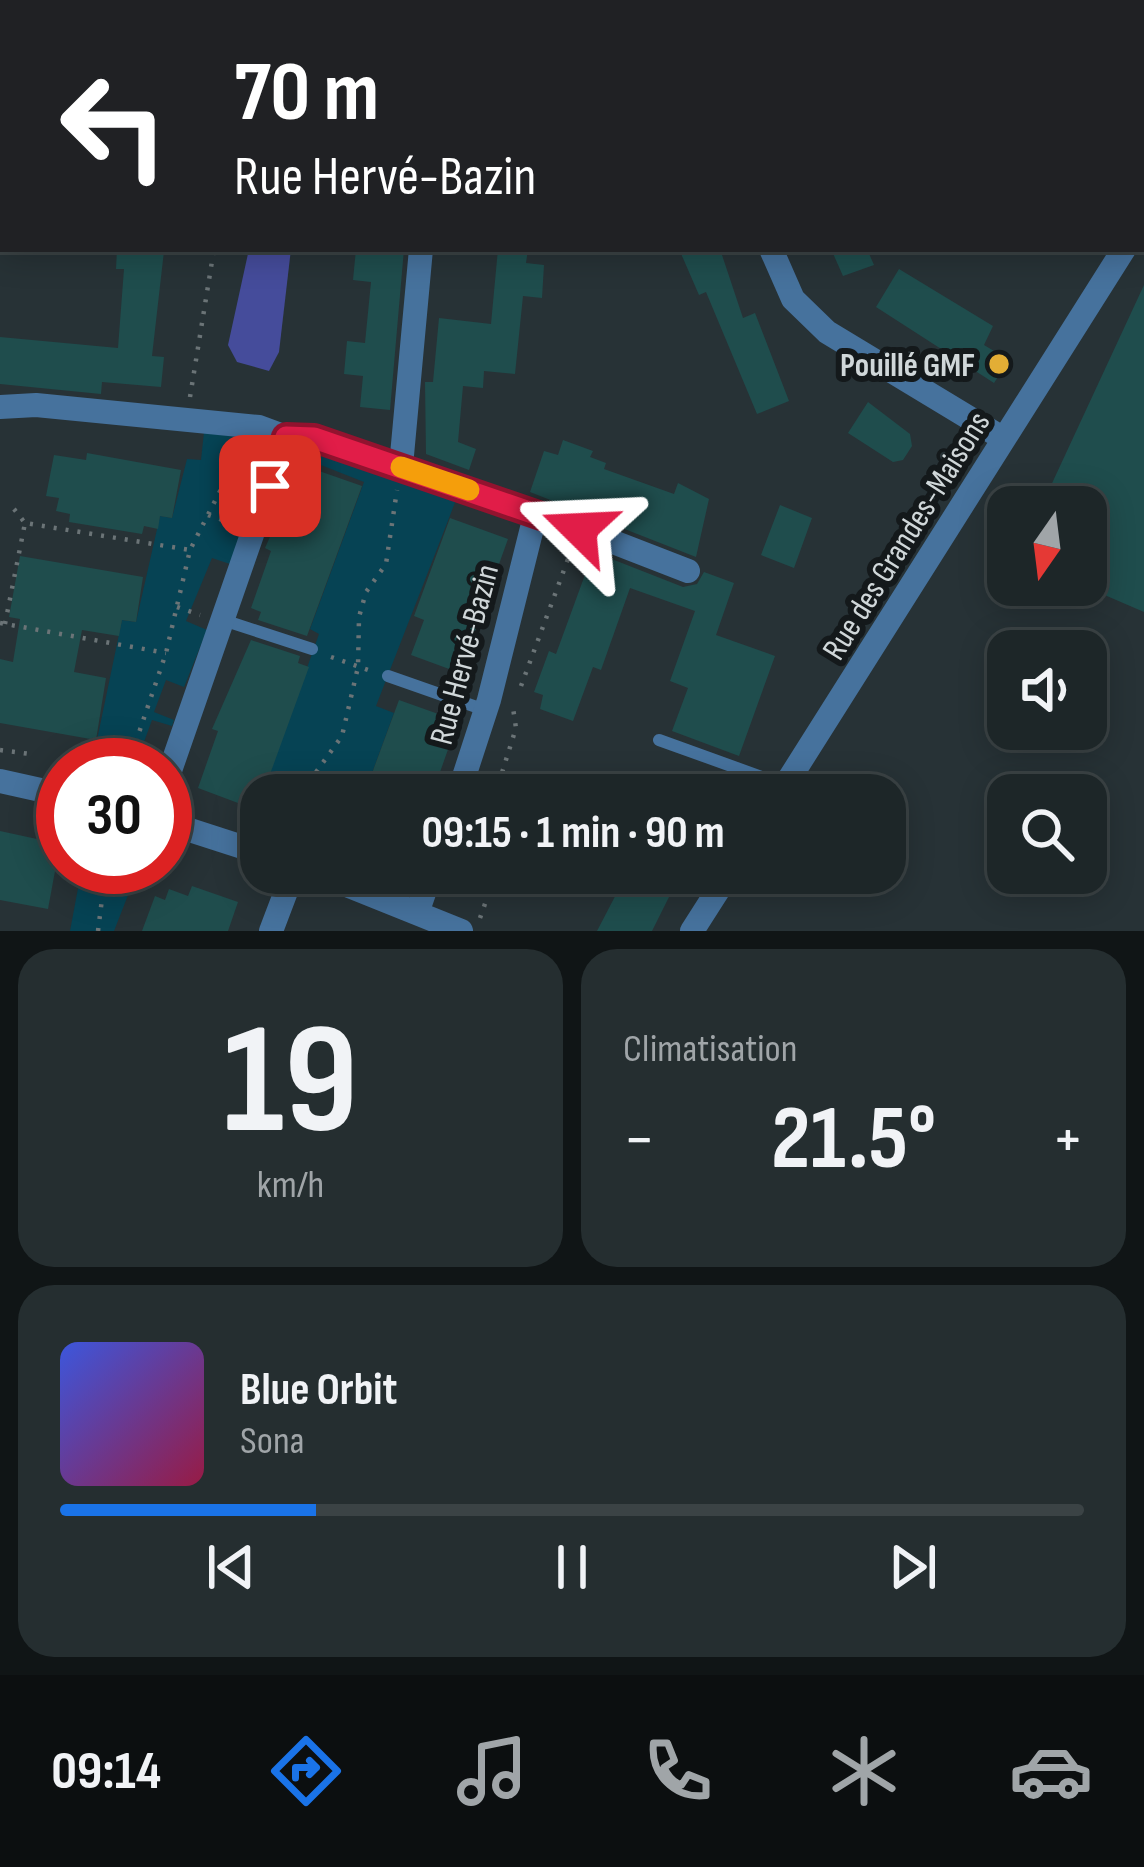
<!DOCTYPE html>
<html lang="fr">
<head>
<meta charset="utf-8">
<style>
	body { margin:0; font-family:"Sofia Sans Condensed",sans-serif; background:#252e30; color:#f1f3f6; height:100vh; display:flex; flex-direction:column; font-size:45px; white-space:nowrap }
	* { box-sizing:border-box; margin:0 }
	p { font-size:39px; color:#a0a5a8 }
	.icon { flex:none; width:66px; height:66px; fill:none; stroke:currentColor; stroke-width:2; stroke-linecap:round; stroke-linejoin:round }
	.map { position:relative; height:931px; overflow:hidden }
	.details { display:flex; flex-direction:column; gap:18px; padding:18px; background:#101516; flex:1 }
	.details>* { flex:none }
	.hud { position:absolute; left:0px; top:0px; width:1146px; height:252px; box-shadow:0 6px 30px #0003,0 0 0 3px #3b4345; background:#202124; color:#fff; overflow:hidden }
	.needle { width:78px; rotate:194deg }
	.fabs { position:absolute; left:987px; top:486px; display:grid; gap:24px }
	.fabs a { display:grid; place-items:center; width:120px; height:120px; border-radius:24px; background:#1d2628; box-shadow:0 6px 30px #0003,0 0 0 3px #3b4345; font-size:60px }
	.speed { position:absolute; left:36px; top:738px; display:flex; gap:24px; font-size:60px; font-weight:700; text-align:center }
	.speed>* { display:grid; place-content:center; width:156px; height:156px; border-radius:50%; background:#1d2628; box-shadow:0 6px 30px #0003,0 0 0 3px #3b4345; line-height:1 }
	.speed .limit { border:18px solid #d22; background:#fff; color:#111 }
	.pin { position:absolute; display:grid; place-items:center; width:102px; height:102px; color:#fff; margin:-51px; border-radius:24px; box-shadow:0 6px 18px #0006 }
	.me { position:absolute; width:132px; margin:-66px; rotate:291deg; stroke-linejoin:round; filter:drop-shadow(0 0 9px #0008) }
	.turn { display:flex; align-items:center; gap:42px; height:252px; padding:0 36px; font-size:54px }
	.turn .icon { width:156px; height:156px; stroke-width:2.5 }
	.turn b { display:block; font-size:84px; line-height:102px }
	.big { font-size:90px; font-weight:700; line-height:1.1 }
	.details .widget { flex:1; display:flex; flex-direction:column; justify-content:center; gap:18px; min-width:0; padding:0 42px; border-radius:36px; background:#252e30 }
	.details .dial { align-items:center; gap:0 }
	.dial b { font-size:156px; line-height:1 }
	.song { display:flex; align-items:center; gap:36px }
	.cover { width:144px; height:144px; border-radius:18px; background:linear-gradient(135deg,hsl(230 70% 55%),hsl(340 70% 35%)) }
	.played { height:12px; border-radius:6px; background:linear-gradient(90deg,#1a73e8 25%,#3b4345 25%) }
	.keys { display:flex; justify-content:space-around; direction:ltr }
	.heat { display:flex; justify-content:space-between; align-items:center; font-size:66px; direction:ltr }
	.details .tiles { flex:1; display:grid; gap:18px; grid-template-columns:1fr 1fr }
	.widget:last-child { grid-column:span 2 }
	.trip { position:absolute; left:240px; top:774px; width:666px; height:120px; border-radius:36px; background:#1d2628; box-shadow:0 6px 30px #0003,0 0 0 3px #3b4345; font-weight:700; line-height:120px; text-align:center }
	.menu { display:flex; height:192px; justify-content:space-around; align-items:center; background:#0c0f10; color:#a0a5a8 }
	.menu .icon { width:84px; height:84px }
	.menu .selected { color:#1a73e8 }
	.menu b { font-size:54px; color:#f1f3f6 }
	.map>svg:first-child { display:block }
	.green { fill:#064354 }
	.water { fill:#454c9b }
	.building { fill:#1f4d4d }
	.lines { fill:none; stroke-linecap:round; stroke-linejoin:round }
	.path { stroke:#6b7477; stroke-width:4.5; stroke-dasharray:3 9; stroke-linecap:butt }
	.lane { stroke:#46729d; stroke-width:12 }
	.street { stroke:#46729d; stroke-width:24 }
	.route-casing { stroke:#92132f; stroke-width:30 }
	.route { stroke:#e11d48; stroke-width:21 }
	.slow { stroke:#f59e0b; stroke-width:21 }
	.poi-dot { fill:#e3ae35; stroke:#14191b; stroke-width:4.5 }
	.labels { text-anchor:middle; stroke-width:12; stroke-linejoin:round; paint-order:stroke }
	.poi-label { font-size:33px; font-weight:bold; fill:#d0d7d9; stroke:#14191b; text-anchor:end }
	.street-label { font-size:33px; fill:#d0d7d9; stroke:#14191b }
</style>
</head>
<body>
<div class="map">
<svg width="1144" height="931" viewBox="0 0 1144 931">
	<rect width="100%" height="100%" fill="#273236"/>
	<path class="green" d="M 204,432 L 258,438 L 224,522 L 242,531 L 230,564 L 212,558 L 186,621 L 207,630 L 184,687 L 166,680 L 154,712 L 174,720 L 172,726 L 152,720 L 140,753 L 159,760 L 157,765 L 92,764 L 122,620 L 136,622 L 160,516 L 172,518 L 187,459 L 201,460 Z
		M 315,449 L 456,500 L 376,706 L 394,713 L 364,795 L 262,795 L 319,634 L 310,629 L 364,482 L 303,458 L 277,517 L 273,514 L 290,460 Z
		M 82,867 L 139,867 L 114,931 L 70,931 Z"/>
	<path class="water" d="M 249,249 L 291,249 L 279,352 L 269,371 L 237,362 L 228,345 Z"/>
	<path class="building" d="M 117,249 L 164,251 L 152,356 L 164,357 L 161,387 L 102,382 L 101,394 L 0,384 L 0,337 L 118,348 L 124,269 L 116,269 Z
		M 356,249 L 404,249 L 390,410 L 360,407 L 363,376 L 344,374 L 347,341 L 365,343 L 371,282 L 353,280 Z
		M 498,249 L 528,249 L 526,263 L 544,265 L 542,298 L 523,296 L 515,374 L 484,371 L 483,388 L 463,386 L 458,442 L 476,449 L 469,470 L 426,454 L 425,382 L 433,382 L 439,318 L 491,324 Z
		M 679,249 L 720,249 L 743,318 L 755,313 L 789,401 L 757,414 L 706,292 L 699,295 Z
		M 831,249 L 867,249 L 874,265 L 843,276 Z
		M 899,269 L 993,326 L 984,345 L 1009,360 L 994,383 L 876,307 Z
		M 1144,285 L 1144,612 L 1086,587 L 1086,507 L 1041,507 Z
		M 868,402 L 910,434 L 912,446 L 903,460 L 893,462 L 848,433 Z
		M 563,440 L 593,451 L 590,457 L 606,463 L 604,469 L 674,494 L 678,483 L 709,499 L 696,557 L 530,492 L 544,451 L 558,455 Z
		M 87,453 L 181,470 L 172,518 L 160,516 L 158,529 L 144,526 L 142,534 L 69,522 L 70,514 L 56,511 L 59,498 L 46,496 L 54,455 L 86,460 Z
		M 302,465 L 362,486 L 307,636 L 258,620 L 261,612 L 251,608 L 271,551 L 265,548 Z
		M 780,505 L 812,518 L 794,568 L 761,555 Z
		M 450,518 L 508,539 L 460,673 L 411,655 L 424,620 L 414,616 Z
		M 20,556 L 143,577 L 136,622 L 122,620 L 119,636 L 82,630 L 74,672 L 106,678 L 96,740 L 0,723 L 0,659 L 13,662 L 20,619 L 9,617 Z
		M 604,556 L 683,587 L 697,584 L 704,572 L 734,583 L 716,635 L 775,656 L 739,756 L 672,731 L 688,688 L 670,681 L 695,611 L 630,588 L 601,670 L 593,667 L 573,721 L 540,709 L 543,695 L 534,692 L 549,651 L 556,654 L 586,572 L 596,576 Z
		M 251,640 L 300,656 L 298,663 L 309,667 L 257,810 L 198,788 L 218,731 L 212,729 Z
		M 399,700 L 458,721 L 439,775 L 445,777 L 438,795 L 364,795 Z
		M 0,831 L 60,844 L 48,909 L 0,900 Z
		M 639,873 L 681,873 L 652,931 L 597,931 L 622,883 L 631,888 Z
		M 192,886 L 238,902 L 228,931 L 142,931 L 155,896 L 165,900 L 169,889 L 188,896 Z"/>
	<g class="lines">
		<path class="path" d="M 190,397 L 214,249
			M 14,509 L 25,523
			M 208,515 L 231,523
			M 177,607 L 200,615
			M 0,623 L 166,653
			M 5,624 L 25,523 L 190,550
			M 331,657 L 371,671
			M 521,686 L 571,551
			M 0,750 L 30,754 L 30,759
			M 128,765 L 166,653 L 190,550 L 241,450
			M 310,795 L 314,775 L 342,736 L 358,667 L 359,617 L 366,592 L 386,564 L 397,490
			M 495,795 L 516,728 L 513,708
			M 480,918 L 492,884 L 487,873
			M 98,931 L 106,867"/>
		<path class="lane" d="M 223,620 L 312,649
			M 388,676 L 485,710
			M 659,740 L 784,785
			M 645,779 L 677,795"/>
		<path class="street" d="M 163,0 L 169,3
			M 662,0 L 663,3
			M 1143,219 L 1144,218
			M 771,249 L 793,299 L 827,332 L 1004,439
			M 0,407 L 36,405 L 259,427 L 286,437
			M 401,466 L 421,249
			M 536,512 L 688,571
			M 0,781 L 63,795
			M 165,785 L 286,437 L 314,438 L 536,512 L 489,700 L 458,795
			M 779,795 L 1124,249
			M 165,822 L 261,853
			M 317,873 L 461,931
			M 417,913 L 431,873
			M 271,931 L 293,873
			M 692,931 L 729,873"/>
	</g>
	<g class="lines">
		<g class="route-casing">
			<path id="route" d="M 270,486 L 286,437 L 314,438 L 579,529"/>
		</g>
		<use href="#route" class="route"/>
		<path class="slow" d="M 401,467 L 469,490"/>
	</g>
	<circle class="poi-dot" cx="999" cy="364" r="12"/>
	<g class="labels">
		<g class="poi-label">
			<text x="975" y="376">Pouillé GMF</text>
		</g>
		<g class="street-label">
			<text transform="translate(905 535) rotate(-58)" y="12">Rue des Grandes-Maisons</text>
			<text transform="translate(463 654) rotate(-75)" y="12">Rue Hervé-Bazin</text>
		</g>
	</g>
</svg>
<div class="fabs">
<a><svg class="needle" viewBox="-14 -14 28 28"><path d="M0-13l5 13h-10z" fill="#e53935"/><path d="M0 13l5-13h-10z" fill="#a0a5a8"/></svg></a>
<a><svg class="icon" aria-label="sound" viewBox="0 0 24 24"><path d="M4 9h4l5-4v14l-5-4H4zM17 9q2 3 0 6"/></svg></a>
<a><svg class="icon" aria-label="search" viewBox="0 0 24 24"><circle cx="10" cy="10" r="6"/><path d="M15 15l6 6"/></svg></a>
</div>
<div class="speed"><div class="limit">30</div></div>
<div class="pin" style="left:270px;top:486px;background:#d93025"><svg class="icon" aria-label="arrive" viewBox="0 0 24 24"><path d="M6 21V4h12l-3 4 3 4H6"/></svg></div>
<svg class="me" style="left:579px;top:529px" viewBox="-20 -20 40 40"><path d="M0-17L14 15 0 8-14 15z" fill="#e11d48" stroke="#fff" stroke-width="4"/></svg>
<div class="trip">09:15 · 1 min · 90 m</div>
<div class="hud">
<div class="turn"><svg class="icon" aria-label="left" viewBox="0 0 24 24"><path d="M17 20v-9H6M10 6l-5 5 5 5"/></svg><div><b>70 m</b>Rue Hervé-Bazin</div></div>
</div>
</div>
<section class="details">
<div class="tiles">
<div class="widget dial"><b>19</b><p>km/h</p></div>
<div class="widget"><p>Climatisation</p>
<div class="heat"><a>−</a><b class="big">21.5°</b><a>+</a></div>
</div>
<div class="widget">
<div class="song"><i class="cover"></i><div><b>Blue Orbit</b><p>Sona</p></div></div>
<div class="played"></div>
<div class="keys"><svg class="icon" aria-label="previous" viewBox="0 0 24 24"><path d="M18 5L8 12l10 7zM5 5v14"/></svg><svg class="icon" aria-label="pause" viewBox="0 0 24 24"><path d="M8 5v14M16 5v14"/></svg><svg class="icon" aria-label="next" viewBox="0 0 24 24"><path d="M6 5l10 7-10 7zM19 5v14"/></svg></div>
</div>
</div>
</section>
<nav class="menu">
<b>09:14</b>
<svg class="icon selected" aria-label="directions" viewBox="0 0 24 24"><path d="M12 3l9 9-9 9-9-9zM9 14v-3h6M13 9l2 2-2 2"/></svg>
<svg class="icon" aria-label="music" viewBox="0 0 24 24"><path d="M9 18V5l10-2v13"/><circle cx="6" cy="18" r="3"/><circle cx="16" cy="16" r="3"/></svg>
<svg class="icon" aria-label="phone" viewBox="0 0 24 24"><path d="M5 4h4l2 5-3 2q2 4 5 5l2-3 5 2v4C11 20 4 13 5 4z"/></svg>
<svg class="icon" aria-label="climate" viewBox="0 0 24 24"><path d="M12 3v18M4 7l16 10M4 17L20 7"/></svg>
<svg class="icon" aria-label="car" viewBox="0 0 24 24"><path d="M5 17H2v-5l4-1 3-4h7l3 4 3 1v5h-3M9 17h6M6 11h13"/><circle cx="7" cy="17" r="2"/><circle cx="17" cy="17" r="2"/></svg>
</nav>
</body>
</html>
